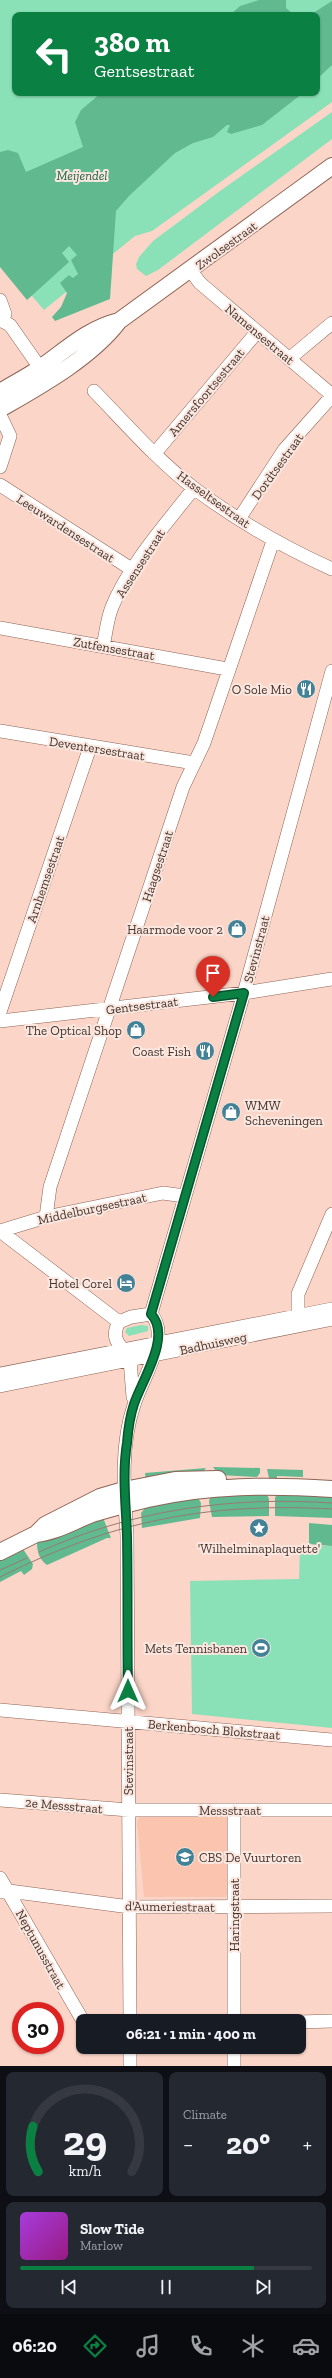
<!DOCTYPE html>
<html lang="en">
<head>
<meta charset="utf-8">
<style>
	body { margin:0; font-family:"Zilla Slab",serif; background:#242831; color:#f1f3f6; height:100vh; display:flex; flex-direction:column; font-size:15px; white-space:nowrap }
	* { box-sizing:border-box; margin:0 }
	p { font-size:13px; color:#9ea1a6 }
	.icon { flex:none; width:22px; height:22px; fill:none; stroke:currentColor; stroke-width:2; stroke-linecap:round; stroke-linejoin:round }
	.map { position:relative; height:2066px; overflow:hidden }
	.sheet { display:flex; flex-direction:column; gap:6px; padding:6px; background:#0d0f14; flex:1 }
	.sheet>* { flex:none }
	.top-card { position:absolute; left:12px; top:12px; width:308px; height:84px; border-radius:8px; box-shadow:0 1px 3px #0004; background:#0b8043; color:#fff; overflow:hidden }
	.speed { position:absolute; left:12px; top:2002px; display:flex; gap:8px; font-size:20px; font-weight:700; text-align:center }
	.speed>* { display:grid; place-content:center; width:52px; height:52px; border-radius:50%; background:#171b24; box-shadow:0 1px 3px #0004; line-height:1 }
	.speed .limit { border:6px solid #d22; background:#fff; color:#111 }
	.pin { position:absolute; display:grid; place-items:center; width:34px; height:34px; color:#fff; margin:-41px -17px; border-radius:50% 50% 50% 0; rotate:-45deg; box-shadow:0 0 4px #0007 }
	.pin .icon { rotate:45deg }
	.me { position:absolute; width:44px; margin:-22px; rotate:0deg; stroke-linejoin:round; filter:drop-shadow(0 0 3px #0008) }
	.turn { display:flex; align-items:center; gap:14px; height:84px; padding:0 16px; font-size:18px }
	.turn .icon { width:52px; height:52px; stroke-width:2.5 }
	.turn b { display:block; font-size:28px; line-height:34px }
	.big { font-size:30px; font-weight:700; line-height:1.1 }
	.sheet .tile { flex:1; display:flex; flex-direction:column; justify-content:center; gap:6px; min-width:0; padding:0 14px; border-radius:8px; background:#242831 }
	.sheet .dial { align-items:center; gap:0 }
	.dial svg { height:104px; overflow:visible; fill:none; stroke:#363941; stroke-width:7; stroke-linecap:round; text-anchor:middle }
	.dial text { fill:#f1f3f6; stroke:none }
	.song { display:flex; align-items:center; gap:12px }
	.cover { width:48px; height:48px; border-radius:6px; background:linear-gradient(135deg,hsl(280 70% 55%),hsl(310 70% 35%)) }
	.played { height:4px; border-radius:2px; background:linear-gradient(90deg,#0b8043 80%,#363941 80%) }
	.keys { display:flex; justify-content:space-around; direction:ltr }
	.heat { display:flex; justify-content:space-between; align-items:center; font-size:22px; direction:ltr }
	.sheet .tiles { flex:1; display:grid; gap:6px; grid-template-columns:1fr 1fr }
	.tile:last-child { grid-column:span 2 }
	.trip { position:absolute; left:76px; top:2014px; width:230px; height:40px; border-radius:8px; background:#171b24; box-shadow:0 1px 3px #0004; font-weight:700; line-height:40px; text-align:center }
	.tab-bar { display:flex; height:64px; justify-content:space-around; align-items:center; background:#090b0e; color:#9ea1a6 }
	.tab-bar .icon { width:28px; height:28px }
	.tab-bar .active { color:#0b8043 }
	.tab-bar b { font-size:18px; color:#f1f3f6 }
	.map>svg:first-child { display:block }
	.built { fill:#fac4af }
	.green { fill:#8be1b7; fill-rule:evenodd }
	.forest { fill:#61b990 }
	.lines { fill:none; stroke-linecap:round; stroke-linejoin:round }
	.minor-casing { stroke:#8d6455; stroke-width:14 }
	.major-casing { stroke:#8d6455; stroke-width:18 }
	.minor { stroke:#fff; stroke-width:13 }
	.major { stroke:#fff; stroke-width:16 }
	.tram { stroke:#967b71; stroke-width:1 }
	.route-casing { stroke:#07532c; stroke-width:10 }
	.route { stroke:#0b8043; stroke-width:7 }
	.labels { text-anchor:middle; stroke-width:4; stroke-linejoin:round; paint-order:stroke }
	.park-label { font-size:13px; font-style:italic; fill:#206347; stroke:#fae7df }
	.street-label { font-size:13px; fill:#45332c; stroke:#fae7df }
	.poi-label { font-size:13px; fill:#45332c; stroke:#fae7df; text-anchor:end }
</style>
</head>
<body>
<div class="map">
<svg width="332" height="2066" viewBox="0 0 332 2066">
	<rect width="100%" height="100%" fill="#fbd5c7"/>
	<path class="built" d="M 140,1816 L 227,1816 L 230,1820 L 229,1894 L 225,1897 L 144,1897 L 137,1822 Z"/>
	<path class="green" d="M 0,0 L 332,0 L 332,102 L 152,231 L 135,236 L 44,310 L 0,259 ZM 15,15 L 317,15 L 317,93 L 15,93 Z
		M 332,112 L 332,139 L 158,270 L 146,276 L 137,269 L 136,264 L 139,257 L 153,241 L 220,191 Z
		M 141,1325 L 148,1326 L 148,1331 L 129,1336 L 125,1332 L 127,1328 Z
		M 300,1545 L 332,1546 L 332,1728 L 192,1714 L 190,1581 L 299,1579 Z"/>
	<path class="forest" d="M 259,0 L 286,0 L 286,8 L 294,15 L 230,15 L 240,6 Z
		M 332,1 L 332,65 L 317,79 L 317,15 L 310,15 Z
		M 101,93 L 138,93 L 142,96 L 145,93 L 303,93 L 262,125 L 231,134 L 227,132 L 230,125 L 227,125 L 213,137 L 193,143 L 175,153 L 129,196 L 116,211 L 110,299 L 55,321 L 52,317 L 61,307 L 67,293 L 60,283 L 69,275 L 73,278 L 78,274 L 71,260 L 77,255 L 69,246 L 62,253 L 69,262 L 27,300 L 0,267 L 0,152 L 8,150 L 18,153 L 26,172 L 83,147 L 75,122 L 81,110 Z
		M 213,1467 L 260,1468 L 260,1473 L 257,1477 L 219,1475 Z
		M 206,1468 L 201,1475 L 146,1481 L 145,1473 Z
		M 267,1469 L 303,1470 L 303,1477 L 277,1476 L 277,1478 L 269,1478 Z
		M 265,1490 L 269,1499 L 269,1516 L 212,1517 L 209,1502 L 211,1492 Z
		M 278,1491 L 332,1494 L 332,1518 L 275,1516 L 275,1498 Z
		M 196,1494 L 201,1503 L 200,1518 L 142,1528 L 141,1513 L 151,1501 Z
		M 102,1515 L 111,1538 L 107,1538 L 47,1565 C 39,1559 37,1552 37,1542 Z
		M 309,1523 L 332,1525 L 332,1546 L 309,1544 Z
		M 23,1549 L 33,1564 L 32,1569 L 24,1575 L 21,1571 L 0,1582 L 0,1560 Z"/>
	<g class="lines">
		<g class="minor-casing">
			<path id="minor" d="M 191,271 L 200,283 L 332,395
				M 0,300 L 5,314 L 2,321 L 10,325 L 45,375
				M 289,359 L 332,323
				M 94,391 C 126,424 158,461 195,489 C 238,521 283,547 332,569
				M 0,415 L 10,436 L 0,467
				M 155,453 L 257,332
				M 0,485 L 133,570
				M 239,519 L 284,450 L 332,396
				M 0,628 L 227,669
				M 103,646 C 106,634 107,619 112,607 C 129,565 166,524 194,488
				M 0,731 L 194,763
				M 0,1012 L 90,747
				M 0,1021 L 244,993 L 332,979
				M 46,1217 L 50,1187 L 183,787 L 204,743 L 273,541
				M 0,1231 L 46,1217 L 163,1193 L 184,1196
				M 0,1231 L 119,1322
				M 151,1314 L 244,993 L 332,671
				M 119,1322 C 111,1336 117,1343 127,1355
				M 119,1322 L 131,1317 L 151,1314
				M 298,1325 L 298,1294 L 332,1214
				M 130,1360 L 133,1397
				M 0,1374 L 332,1309
				M 0,1386 L 332,1319
				M 0,1710 L 332,1740
				M 0,1800 L 129,1810 L 332,1810
				M 234,1810 L 234,2021
				M 0,1878 L 83,2021
				M 0,1892 L 9,1891 L 130,1907 L 332,1906
				M 130,2021 L 127,1535 C 124,1492 120,1446 134,1405 C 141,1380 172,1337 151,1314
				M 299,2022 L 332,2021
				M 130,2047 L 130,2066
				M 234,2047 L 234,2066"/>
		</g>
		<g class="major-casing">
			<path id="major" d="M 0,392 C 13,384 27,377 40,368 C 66,350 87,329 119,321
				M 0,409 C 40,386 91,358 119,321 L 332,166
				M 36,1534 C 57,1532 75,1520 95,1513 C 112,1508 131,1503 148,1499 C 209,1485 270,1485 332,1489
				M 0,1552 L 36,1534 L 45,1525 L 100,1497 L 124,1490 L 175,1480 L 218,1479"/>
		</g>
		<use href="#minor" class="minor"/>
		<use href="#major" class="major"/>
		<path class="tram" d="M 39,1552 C 132,1510 231,1496 332,1503
			M 0,1570 L 27,1558
			M 0,1577 C 112,1521 207,1502 332,1509"/>
	</g>
	<g class="lines">
		<g class="route-casing">
			<path id="route" d="M 128,1691 C 127,1639 128,1588 127,1536 C 126,1505 122,1474 127,1443 C 128,1430 130,1416 134,1404 C 142,1380 172,1336 151,1314 L 244,993 L 213,997"/>
		</g>
		<use href="#route" class="route"/>
	</g>
	<defs>
		<g id="restaurant-disc" transform="scale(1)"><circle r="9.5" fill="#428196" stroke="#fae7df"/><path d="M-5-6h1v4h1v-4h1v4h1v-4h1v5L-1.5 .5V6h-2V.5L-5-1ZM5-6V6H3V1.5H1.5Q1.5-4 5-6Z" fill="#fff"/></g>
		<g id="shop-disc" transform="scale(1)"><circle r="9.5" fill="#428196" stroke="#fae7df"/><path d="M-5-2.5h2.3a2.7 3.5 0 0 1 5.4 0H5L5.5 6h-11ZM-1.5-2.5h3a1.5 2.3 0 0 0-3 0Z" fill="#fff"/></g>
		<g id="hotel-disc" transform="scale(1)"><circle r="9.5" fill="#428196" stroke="#fae7df"/><path d="M-6-4.5h1.5V1H6V5H4.5V3h-9V5H-6ZM-4 0a1.8 1.8 0 1 1 3.6 0ZM.5 0V-2.5h3Q6-2.5 6 0Z" fill="#fff"/></g>
		<g id="sight-disc" transform="scale(1)"><circle r="9.5" fill="#428196" stroke="#fae7df"/><path d="M0-6L1.8-2.2L6-1.7L2.9 1.2L3.7 5.4L0 3.3L-3.7 5.4L-2.9 1.2L-6-1.7L-1.8-2.2Z" fill="#fff"/></g>
		<g id="stadium-disc" transform="scale(1)"><circle r="9.5" fill="#428196" stroke="#fae7df"/><path d="M0-5a6.5 5 0 1 0 0 10a6.5 5 0 1 0 0-10ZM-3.5-1.8h7v3.6h-7Z" fill="#fff"/></g>
		<g id="school-disc" transform="scale(1)"><circle r="9.5" fill="#428196" stroke="#fae7df"/><path d="M0-5L7-2L0 1L-7-2ZM-4 1L0 2.5L4 1V4Q0 6-4 4Z" fill="#fff"/></g>
	</defs>
	<g fill-rule="evenodd">
		<use href="#restaurant-disc" x="306" y="689"/>
		<use href="#shop-disc" x="237" y="929"/>
		<use href="#shop-disc" x="136" y="1030"/>
		<use href="#restaurant-disc" x="205" y="1051"/>
		<use href="#shop-disc" x="231" y="1112"/>
		<use href="#hotel-disc" x="126" y="1283"/>
		<use href="#sight-disc" x="259" y="1528"/>
		<use href="#stadium-disc" x="261" y="1648"/>
		<use href="#school-disc" x="185" y="1857"/>
	</g>
	<g class="labels">
		<g class="park-label">
			<text x="82" y="180">Meijendel</text>
		</g>
		<g class="street-label">
			<text transform="translate(226 245) rotate(-36)" y="5">Zwolsestraat</text>
			<text transform="translate(260 334) rotate(40)" y="5">Namensestraat</text>
			<text transform="translate(206 392) rotate(-50)" y="5">Amersfoortsestraat</text>
			<text transform="translate(277 466) rotate(-54)" y="5">Dordtsestraat</text>
			<text transform="translate(214 499) rotate(36)" y="5">Hasseltsestraat</text>
			<text transform="translate(66 528) rotate(33)" y="5">Leeuwardensestraat</text>
			<text transform="translate(140 563) rotate(-57)" y="5">Assensestraat</text>
			<text transform="translate(114 648) rotate(10)" y="5">Zutfensestraat</text>
			<text transform="translate(97 748) rotate(9)" y="5">Deventersestraat</text>
			<text transform="translate(157 866) rotate(-72)" y="5">Haagsestraat</text>
			<text transform="translate(45 879) rotate(-71)" y="5">Arnhemsestraat</text>
			<text transform="translate(256 949) rotate(-75)" y="5">Stevinstraat</text>
			<text transform="translate(142 1005) rotate(-7)" y="5">Gentsestraat</text>
			<text transform="translate(92 1208) rotate(-12)" y="5">Middelburgsestraat</text>
			<text transform="translate(213 1343) rotate(-12)" y="5">Badhuisweg</text>
			<text transform="translate(214 1729) rotate(5)" y="5">Berkenbosch Blokstraat</text>
			<text transform="translate(128 1761) rotate(-90)" y="5">Stevinstraat</text>
			<text transform="translate(64 1805) rotate(5)" y="5">2e Messstraat</text>
			<text x="230" y="1815">Messstraat</text>
			<text transform="translate(170 1906) rotate(1)" y="5">d'Aumeriestraat</text>
			<text transform="translate(234 1915) rotate(-90)" y="5">Haringstraat</text>
			<text transform="translate(41 1949) rotate(61)" y="5">Neptunusstraat</text>
		</g>
		<g class="poi-label">
			<text x="292" y="694">O Sole Mio</text>
			<text x="223" y="934">Haarmode voor 2</text>
			<text x="122" y="1035">The Optical Shop</text>
			<text x="191" y="1056">Coast Fish</text>
			<text x="245" y="1110" text-anchor="start">WMW<tspan x="245" dy="15">Scheveningen</tspan></text>
			<text x="112" y="1288">Hotel Corel</text>
			<text x="259" y="1553" text-anchor="middle">'Wilhelminaplaquette'</text>
			<text x="247" y="1653">Mets Tennisbanen</text>
			<text x="199" y="1862" text-anchor="start">CBS De Vuurtoren</text>
		</g>
	</g>
</svg>
<div class="speed"><div class="limit">30</div></div>
<div class="pin" style="left:213px;top:997px;background:#d93025"><svg class="icon" aria-label="arrive" viewBox="0 0 24 24"><path d="M6 21V4h12l-3 4 3 4H6"/></svg></div>
<svg class="me" style="left:128px;top:1691px" viewBox="-20 -20 40 40"><path d="M0-17L14 15 0 8-14 15z" fill="#0b8043" stroke="#fff" stroke-width="4"/></svg>
<div class="trip">06:21 · 1 min · 400 m</div>
<div class="top-card">
<div class="turn"><svg class="icon" aria-label="left" viewBox="0 0 24 24"><path d="M17 20v-9H6M10 6l-5 5 5 5"/></svg><div><b>380 m</b>Gentsestraat</div></div>
</div>
</div>
<section class="sheet">
<div class="tiles">
<div class="tile dial"><svg viewBox="0 0 100 80">
<path d="M14 69A42 42 0 1 1 86 69"/>
<path d="M14 69A42 42 0 0 1 10 34" stroke="#0b8043"/>
<text x="50" y="56" font-size="32" font-weight="700">29</text>
<text x="50" y="72" font-size="11">km/h</text>
</svg></div>
<div class="tile"><p>Climate</p>
<div class="heat"><a>−</a><b class="big">20°</b><a>+</a></div>
</div>
<div class="tile">
<div class="song"><i class="cover"></i><div><b>Slow Tide</b><p>Marlow</p></div></div>
<div class="played"></div>
<div class="keys"><svg class="icon" aria-label="previous" viewBox="0 0 24 24"><path d="M18 5L8 12l10 7zM5 5v14"/></svg><svg class="icon" aria-label="pause" viewBox="0 0 24 24"><path d="M8 5v14M16 5v14"/></svg><svg class="icon" aria-label="next" viewBox="0 0 24 24"><path d="M6 5l10 7-10 7zM19 5v14"/></svg></div>
</div>
</div>
</section>
<nav class="tab-bar">
<b>06:20</b>
<svg class="icon active" aria-label="directions" viewBox="0 0 24 24"><path d="M12 3l9 9-9 9-9-9zM9 14v-3h6M13 9l2 2-2 2"/></svg>
<svg class="icon" aria-label="music" viewBox="0 0 24 24"><path d="M9 18V5l10-2v13"/><circle cx="6" cy="18" r="3"/><circle cx="16" cy="16" r="3"/></svg>
<svg class="icon" aria-label="phone" viewBox="0 0 24 24"><path d="M5 4h4l2 5-3 2q2 4 5 5l2-3 5 2v4C11 20 4 13 5 4z"/></svg>
<svg class="icon" aria-label="climate" viewBox="0 0 24 24"><path d="M12 3v18M4 7l16 10M4 17L20 7"/></svg>
<svg class="icon" aria-label="car" viewBox="0 0 24 24"><path d="M5 17H2v-5l4-1 3-4h7l3 4 3 1v5h-3M9 17h6M6 11h13"/><circle cx="7" cy="17" r="2"/><circle cx="17" cy="17" r="2"/></svg>
</nav>
</body>
</html>
